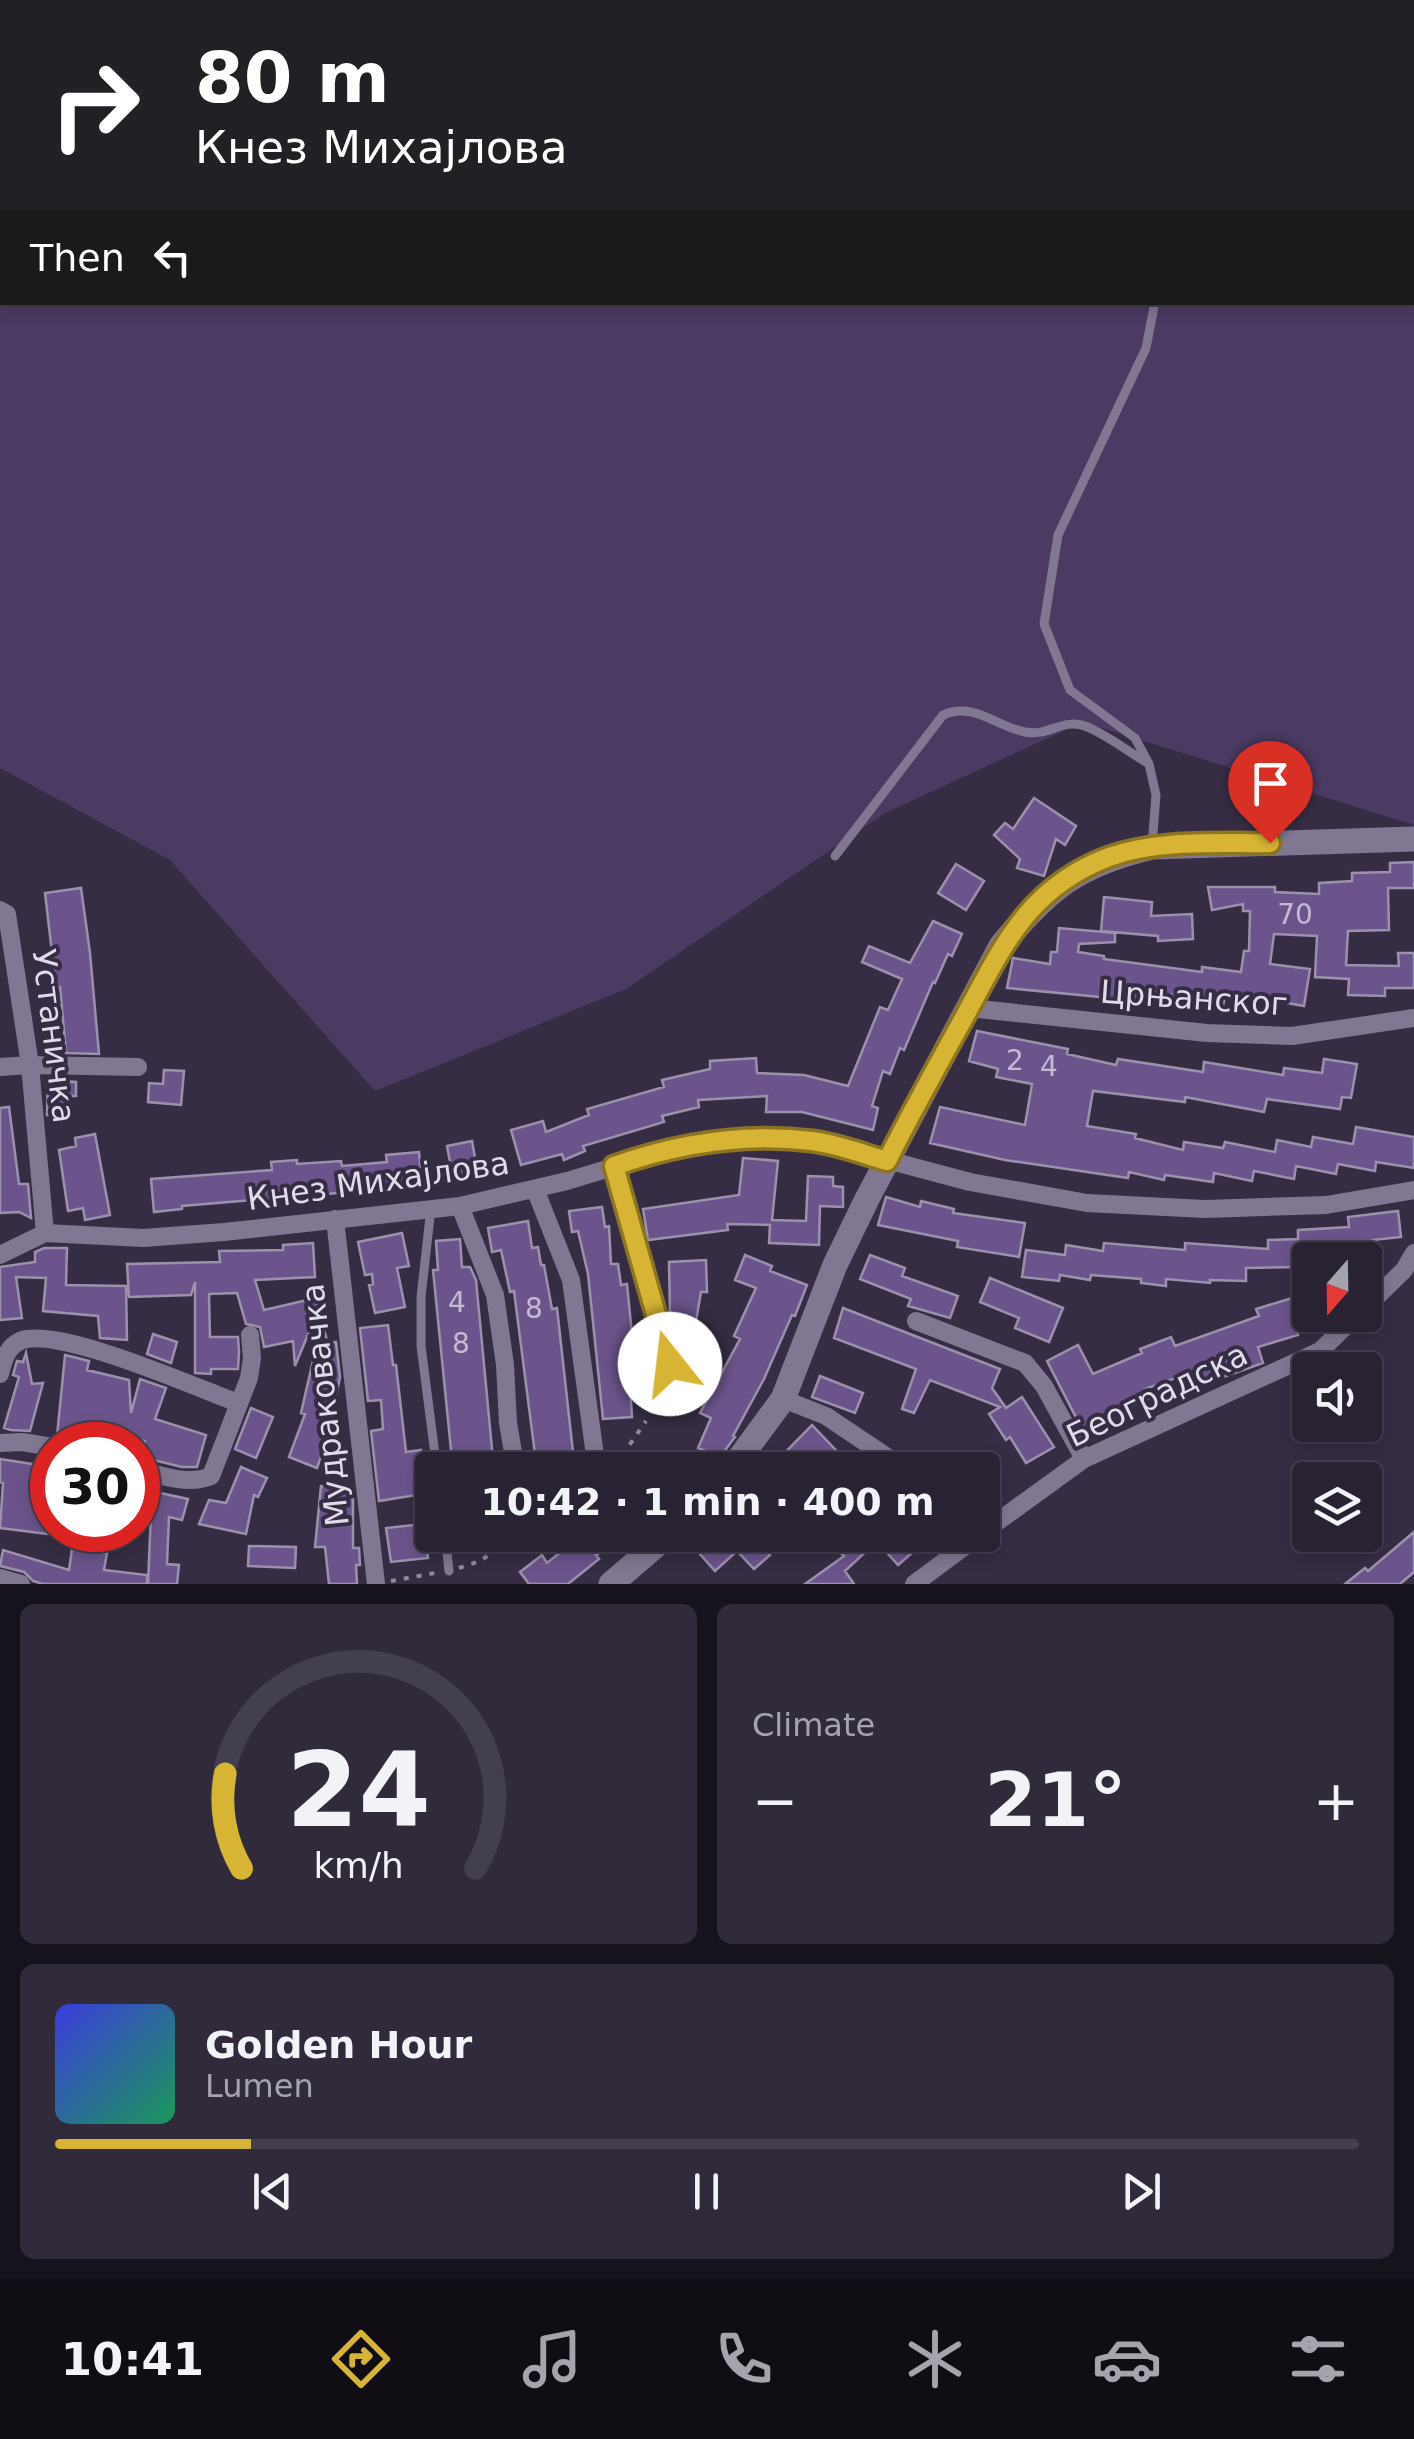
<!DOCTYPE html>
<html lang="en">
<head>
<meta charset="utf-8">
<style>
	body { margin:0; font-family:"DejaVu Sans",sans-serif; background:#302a3b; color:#f1f3f6; height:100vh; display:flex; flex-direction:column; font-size:38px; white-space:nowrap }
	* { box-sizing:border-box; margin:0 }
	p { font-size:32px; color:#a5a4ac }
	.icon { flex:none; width:55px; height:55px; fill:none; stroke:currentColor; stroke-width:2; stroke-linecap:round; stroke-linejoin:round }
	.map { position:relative; height:1584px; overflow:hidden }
	.sheet { display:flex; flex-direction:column; gap:20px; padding:20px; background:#16131c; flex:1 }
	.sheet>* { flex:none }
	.hud { position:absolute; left:0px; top:0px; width:1415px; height:305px; box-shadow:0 5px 15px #0003,0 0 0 2px #443f4e; background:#202124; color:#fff; overflow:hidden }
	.needle { width:65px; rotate:200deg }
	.controls { position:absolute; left:1292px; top:1242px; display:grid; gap:20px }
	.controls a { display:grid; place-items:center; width:90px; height:90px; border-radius:10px; background:#282233; box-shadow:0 5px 15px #0003,0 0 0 2px #443f4e; font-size:50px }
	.speed { position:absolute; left:30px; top:1422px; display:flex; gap:20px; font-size:50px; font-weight:700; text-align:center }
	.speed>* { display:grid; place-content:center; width:130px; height:130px; border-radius:50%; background:#282233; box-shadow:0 5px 15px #0003,0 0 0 2px #443f4e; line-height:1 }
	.speed .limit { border:15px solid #d22; background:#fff; color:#111 }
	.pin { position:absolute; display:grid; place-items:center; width:85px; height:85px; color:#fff; margin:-102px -42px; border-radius:50% 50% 50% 0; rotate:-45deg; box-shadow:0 0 10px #0007 }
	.pin .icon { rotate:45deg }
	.me { position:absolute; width:110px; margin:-55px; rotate:344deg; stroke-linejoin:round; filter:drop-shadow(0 0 8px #0008) }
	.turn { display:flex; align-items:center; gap:35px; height:210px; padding:0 30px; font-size:45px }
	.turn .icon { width:130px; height:130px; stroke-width:2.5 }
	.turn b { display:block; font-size:70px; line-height:85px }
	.then { display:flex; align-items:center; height:95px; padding:0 30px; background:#0003; gap:20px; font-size:38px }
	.big { font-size:75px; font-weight:700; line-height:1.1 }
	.sheet .widget { flex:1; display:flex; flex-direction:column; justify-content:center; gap:15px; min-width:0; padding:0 35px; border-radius:15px; background:#302a3b }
	.sheet .dial { align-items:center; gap:0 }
	.dial svg { height:260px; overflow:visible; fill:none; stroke:#443f4e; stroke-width:7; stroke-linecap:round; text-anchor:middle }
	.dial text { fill:#f1f3f6; stroke:none }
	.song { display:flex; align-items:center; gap:30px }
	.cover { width:120px; height:120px; border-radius:15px; background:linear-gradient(135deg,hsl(240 70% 55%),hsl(150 70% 35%)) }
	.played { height:10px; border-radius:5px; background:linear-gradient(90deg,#d7b434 15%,#443f4e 15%) }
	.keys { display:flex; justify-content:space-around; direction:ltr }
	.heat { display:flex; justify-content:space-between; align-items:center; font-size:55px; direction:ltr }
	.sheet .tiles { flex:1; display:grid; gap:20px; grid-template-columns:1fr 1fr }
	.widget:last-child { grid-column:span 2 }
	.trip { position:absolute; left:415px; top:1452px; width:585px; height:100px; border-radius:10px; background:#282233; box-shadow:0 5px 15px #0003,0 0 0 2px #443f4e; font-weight:700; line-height:100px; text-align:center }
	.tabs { display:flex; height:160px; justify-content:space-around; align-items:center; background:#100e14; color:#a5a4ac }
	.tabs .icon { width:70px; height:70px }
	.tabs .selected { color:#d7b434 }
	.tabs b { font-size:45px; color:#f1f3f6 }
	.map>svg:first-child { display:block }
	.green { fill:#4b3a62; fill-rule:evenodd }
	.building { fill:#6b548b; stroke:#9c91ad; stroke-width:2.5 }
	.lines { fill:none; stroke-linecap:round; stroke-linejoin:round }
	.path { stroke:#918a9d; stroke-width:4; stroke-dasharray:5 8; stroke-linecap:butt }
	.lane { stroke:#817792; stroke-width:9 }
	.street { stroke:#817792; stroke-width:18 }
	.secondary { stroke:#817792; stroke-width:25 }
	.route-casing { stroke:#8c7522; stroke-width:25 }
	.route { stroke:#d7b434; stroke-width:18 }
	.labels { text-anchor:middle; stroke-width:8; stroke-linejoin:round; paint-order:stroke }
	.number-label { font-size:28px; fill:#c4bad3 }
	.street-label { font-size:32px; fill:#e1dceb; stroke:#362d44 }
</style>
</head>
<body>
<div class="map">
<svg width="1414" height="1584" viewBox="0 0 1414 1584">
	<rect width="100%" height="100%" fill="#362d44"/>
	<path class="green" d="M 0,0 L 1414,0 L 1414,825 L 1083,722 L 885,813 L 626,989 L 375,1091 L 170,860 L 0,768 ZM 2,2 L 1412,2 L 1412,302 L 2,302 Z"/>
	<path class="building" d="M 1034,798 L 1076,826 L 1065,845 L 1056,839 L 1044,876 L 1017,868 L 1020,859 L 994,835 L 1005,823 L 1013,829 Z
		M 1414,862 L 1414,888 L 1388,888 L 1389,930 L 1348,931 L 1346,965 L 1399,966 L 1398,953 L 1414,953 L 1414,988 L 1385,988 L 1385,996 L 1348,995 L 1349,979 L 1315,977 L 1317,936 L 1274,934 L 1270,964 L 1310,969 L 1304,1006 L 1225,992 L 1223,1008 L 1197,1004 L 1198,998 L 1152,992 L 1151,1002 L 1007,988 L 1013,958 L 1050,964 L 1051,952 L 1057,952 L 1059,928 L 1115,933 L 1115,942 L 1079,944 L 1078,952 L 1104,956 L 1104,959 L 1202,972 L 1202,967 L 1241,972 L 1244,951 L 1249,951 L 1250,911 L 1243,911 L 1243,904 L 1212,910 L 1208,887 L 1275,887 L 1275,892 L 1319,894 L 1319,883 L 1352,881 L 1352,873 L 1390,872 L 1390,863 Z
		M 956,864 L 984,881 L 966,910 L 938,893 Z
		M 81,888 L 90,953 L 99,1054 L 66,1053 L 60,987 L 56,987 L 45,893 Z
		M 1104,897 L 1152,902 L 1151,916 L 1192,914 L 1193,939 L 1158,941 L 1158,936 L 1101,931 Z
		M 933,921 L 962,934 L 952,956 L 948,954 L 935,983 L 933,982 L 904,1050 L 900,1048 L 890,1074 L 883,1071 L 872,1106 L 878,1108 L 873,1130 L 802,1112 L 766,1112 L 767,1096 L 698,1100 L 699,1107 L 662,1116 L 664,1122 L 583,1146 L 585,1151 L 564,1160 L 562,1154 L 521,1165 L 511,1130 L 543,1121 L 546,1132 L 589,1115 L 587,1109 L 664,1087 L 662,1080 L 710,1069 L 710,1061 L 756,1058 L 757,1073 L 804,1075 L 848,1086 L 880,1007 L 888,1010 L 902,979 L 862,962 L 869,946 L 910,963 Z
		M 977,1031 L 1068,1049 L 1067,1054 L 1116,1065 L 1118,1059 L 1203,1072 L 1204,1062 L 1283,1075 L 1284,1068 L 1322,1073 L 1324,1059 L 1357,1064 L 1351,1098 L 1342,1097 L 1340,1109 L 1267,1099 L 1264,1112 L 1185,1097 L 1185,1102 L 1093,1091 L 1087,1126 L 1136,1134 L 1135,1138 L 1183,1150 L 1184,1142 L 1223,1148 L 1225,1142 L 1275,1152 L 1277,1140 L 1311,1147 L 1313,1137 L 1353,1144 L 1356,1127 L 1414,1137 L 1414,1168 L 1376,1162 L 1375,1171 L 1338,1164 L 1336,1174 L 1296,1166 L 1294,1179 L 1254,1171 L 1252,1181 L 1214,1173 L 1213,1182 L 1165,1175 L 1164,1180 L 1129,1172 L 1128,1178 L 1005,1160 L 930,1143 L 940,1107 L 1025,1125 L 1032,1084 L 996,1077 L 998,1069 L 969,1061 Z
		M 164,1070 L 184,1071 L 181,1105 L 148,1102 L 149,1083 L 163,1084 Z
		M 48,1080 L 76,1082 L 76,1096 L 70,1096 L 69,1116 L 47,1115 Z
		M 9,1107 L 19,1184 L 28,1184 L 31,1218 L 19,1212 L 0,1213 L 0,1108 Z
		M 95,1134 L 110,1215 L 85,1220 L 83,1208 L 68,1211 L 59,1150 L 76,1146 L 75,1138 Z
		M 472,1141 L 478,1174 L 453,1178 L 447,1146 Z
		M 419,1152 L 422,1186 L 182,1206 L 182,1209 L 154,1212 L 151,1179 L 272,1170 L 271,1162 L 297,1160 L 297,1164 L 341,1161 L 342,1166 L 387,1162 L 386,1155 Z
		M 743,1158 L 778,1161 L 772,1220 L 806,1221 L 808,1176 L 833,1177 L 833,1186 L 843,1187 L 843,1207 L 820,1206 L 819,1245 L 769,1243 L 770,1225 L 727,1224 L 728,1230 L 648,1240 L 643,1209 L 739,1195 Z
		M 886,1197 L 920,1207 L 921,1201 L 954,1209 L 953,1213 L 1025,1223 L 1019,1257 L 957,1247 L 958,1241 L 878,1225 Z
		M 602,1207 L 605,1227 L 609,1226 L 611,1264 L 618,1264 L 621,1285 L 627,1284 L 637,1385 L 630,1386 L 632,1417 L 603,1419 L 588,1274 L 578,1231 L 572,1232 L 569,1211 Z
		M 1398,1211 L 1401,1237 L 1373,1240 L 1375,1260 L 1310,1260 L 1310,1317 L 1293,1319 L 1298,1335 L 1258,1347 L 1263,1363 L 1201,1385 L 1195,1371 L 1145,1389 L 1149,1398 L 1108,1416 L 1110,1421 L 1084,1433 L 1047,1361 L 1078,1345 L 1093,1374 L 1142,1353 L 1140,1349 L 1171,1337 L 1175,1346 L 1259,1316 L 1256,1309 L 1299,1296 L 1296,1267 L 1246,1268 L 1246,1281 L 1210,1280 L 1210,1283 L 1166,1279 L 1166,1286 L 1141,1283 L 1141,1279 L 1091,1275 L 1090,1280 L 1060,1275 L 1059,1281 L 1022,1277 L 1026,1250 L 1065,1255 L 1066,1245 L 1103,1251 L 1104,1243 L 1185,1250 L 1185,1243 L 1268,1249 L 1268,1240 L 1298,1239 L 1298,1230 L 1349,1227 L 1348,1217 Z
		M 528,1221 L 532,1248 L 538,1247 L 541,1265 L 544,1265 L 552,1309 L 557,1308 L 575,1470 L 537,1470 L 514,1291 L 510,1292 L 501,1250 L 492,1252 L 488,1228 Z
		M 402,1233 L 409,1266 L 397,1268 L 405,1307 L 375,1313 L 369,1285 L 373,1284 L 372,1274 L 365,1275 L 358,1242 Z
		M 460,1239 L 462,1267 L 470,1267 L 476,1280 L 494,1470 L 453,1470 L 433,1270 L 438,1270 L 436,1241 Z
		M 313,1243 L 315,1277 L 255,1280 L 264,1310 L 316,1298 L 326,1337 L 309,1332 L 295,1366 L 293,1341 L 264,1347 L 260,1327 L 246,1324 L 237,1293 L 209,1294 L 210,1337 L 238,1337 L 239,1352 L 238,1369 L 211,1369 L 211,1374 L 195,1373 L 195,1282 L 191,1295 L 129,1297 L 127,1264 L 220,1262 L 219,1251 L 283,1250 L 283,1245 Z
		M 44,1248 L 67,1248 L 66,1285 L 126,1286 L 127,1340 L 100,1338 L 98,1316 L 43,1311 L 46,1278 L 16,1277 L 22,1318 L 0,1320 L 0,1267 L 35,1262 L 35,1252 Z
		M 745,1255 L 772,1266 L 770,1271 L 807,1285 L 795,1316 L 792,1315 L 764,1379 L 733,1436 L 735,1437 L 720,1457 L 698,1448 L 711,1418 L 700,1413 L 740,1339 L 734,1336 L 756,1288 L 735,1280 Z
		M 870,1255 L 905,1268 L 902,1276 L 958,1296 L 950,1318 L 908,1306 L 911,1299 L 860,1279 Z
		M 706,1260 L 707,1292 L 701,1292 L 694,1333 L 674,1330 L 674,1321 L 670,1316 L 669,1262 Z
		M 990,1278 L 1063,1308 L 1049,1342 L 1015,1328 L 1019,1318 L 980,1302 Z
		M 843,1308 L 1000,1369 L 992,1388 L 1006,1408 L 1022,1397 L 1054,1447 L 1026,1463 L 1010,1437 L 1006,1440 L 989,1414 L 1000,1407 L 930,1380 L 914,1413 L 902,1409 L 916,1369 L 834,1338 Z
		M 388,1325 L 393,1365 L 396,1365 L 406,1452 L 421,1450 L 429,1493 L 379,1501 L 371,1431 L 383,1429 L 381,1400 L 368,1401 L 360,1328 Z
		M 153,1334 L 177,1342 L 171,1363 L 147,1354 Z
		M 336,1342 L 340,1377 L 328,1438 L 317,1468 L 289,1457 L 305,1414 L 301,1413 L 317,1343 Z
		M 26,1353 L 32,1384 L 43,1383 L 30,1431 L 11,1430 L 4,1428 L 19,1377 L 13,1375 L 17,1361 L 23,1362 Z
		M 65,1355 L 89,1361 L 87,1370 L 129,1380 L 131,1413 L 140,1379 L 166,1388 L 155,1419 L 206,1435 L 197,1467 L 182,1467 L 141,1457 L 145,1441 L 115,1432 L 111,1442 L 82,1433 L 81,1441 L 57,1436 Z
		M 820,1376 L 863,1393 L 855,1413 L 812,1397 Z
		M 251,1408 L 273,1417 L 256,1458 L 235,1449 Z
		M 812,1425 L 853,1468 L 865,1457 L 884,1470 L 768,1470 Z
		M 0,1459 L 52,1467 L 48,1534 L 0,1528 L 3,1483 L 0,1482 Z
		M 241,1467 L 267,1478 L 258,1497 L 254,1495 L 246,1534 L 199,1524 L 209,1500 L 226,1503 Z
		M 138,1484 L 152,1487 L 151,1491 L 188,1499 L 182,1520 L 169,1517 L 167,1564 L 179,1565 L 177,1584 L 148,1584 L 151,1513 L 147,1513 L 144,1526 L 138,1525 Z
		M 321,1486 L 353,1488 L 353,1548 L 359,1548 L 360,1565 L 356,1565 L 357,1584 L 329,1584 L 325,1547 L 315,1547 Z
		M 423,1524 L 428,1558 L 391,1562 L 386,1528 Z
		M 1414,1532 L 1414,1572 L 1400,1584 L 1345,1584 L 1365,1568 L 1368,1571 Z
		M 582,1535 L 632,1535 L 596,1555 L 599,1559 L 568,1584 L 529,1584 L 520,1572 L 542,1555 L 547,1563 Z
		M 703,1535 L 755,1535 L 770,1555 L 754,1569 L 737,1551 L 715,1571 L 692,1545 Z
		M 839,1535 L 863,1535 L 873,1545 L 845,1571 L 854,1584 L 805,1584 L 844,1556 L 831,1543 Z
		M 871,1535 L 933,1535 L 898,1565 Z
		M 249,1546 L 296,1547 L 295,1568 L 248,1566 Z
		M 72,1549 L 107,1553 L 104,1570 L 147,1575 L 147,1584 L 43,1584 L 33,1581 L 24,1572 L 0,1566 L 3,1550 L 69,1570 Z"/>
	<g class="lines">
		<path class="path" d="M 0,1 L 10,2
			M 0,55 L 2,57
			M 615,1466 L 646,1421
			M 459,1568 L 480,1561 L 518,1535
			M 391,1581 L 435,1573"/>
		<path class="lane" d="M 1238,2 L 1239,0
			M 1152,846 L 1156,795 L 1149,764 L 1135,738 L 1070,690 L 1044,624 L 1058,535 L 1146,348 L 1155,302
			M 835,856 L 943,715 C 973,701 997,727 1025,732 C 1048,737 1062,718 1085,726 C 1106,734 1127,751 1146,762
			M 431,1208 L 421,1297 L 421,1346 L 437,1470
			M 445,1535 L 449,1571"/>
		<path class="street" d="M 0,910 L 7,914 L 30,1065 L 45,1233
			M 969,1008 L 1207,1033 L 1292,1036 L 1414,1018
			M 0,1067 L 30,1065 L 138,1067
			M 614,1166 L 670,1363 L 669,1377 L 654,1405
			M 535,1189 L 571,1280 L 597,1470
			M 460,1206 L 495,1295 L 505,1365 L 508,1423 L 516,1470
			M 335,1219 L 376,1584
			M 0,1255 L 45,1233 L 143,1238 L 224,1232 L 460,1206 L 567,1181 L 663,1152 L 700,1143 L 736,1140 L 816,1141 L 970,1182 L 1087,1203 L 1205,1209 L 1326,1205 L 1414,1190
			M 1365,1308 L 1404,1270 L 1414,1253
			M 916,1321 L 1025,1363 L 1044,1386 L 1084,1459
			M 0,1374 C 3,1361 7,1347 20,1341 C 56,1325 197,1388 238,1403
			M 783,1399 L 826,1416 L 890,1459
			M 0,1443 L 22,1442 L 52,1447
			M 138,1469 C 160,1475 188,1486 211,1476 L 249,1378 L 252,1358 L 250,1335
			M 982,1533 L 1084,1459 L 1320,1351 L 1357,1315
			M 0,1578 L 21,1584
			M 914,1584 L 980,1535"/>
		<path class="secondary" d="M 731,1470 L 783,1399 L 835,1265 L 867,1199 L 1001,946 C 1048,888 1079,864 1152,847 L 1414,839
			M 611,1584 L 668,1535"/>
	</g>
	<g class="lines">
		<g class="route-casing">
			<path id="route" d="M 670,1364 L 614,1166 C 677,1144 746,1133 812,1141 C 837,1144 863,1154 887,1161 C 910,1115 935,1070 960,1025 C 1000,953 1024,889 1109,857 C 1159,839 1218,844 1270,843"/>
		</g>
		<use href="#route" class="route"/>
	</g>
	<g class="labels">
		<g class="number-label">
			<text x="1295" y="924">70</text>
			<text x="1015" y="1070">2</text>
			<text x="1049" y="1076">4</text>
			<text x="457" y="1312">4</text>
			<text x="534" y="1318">8</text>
			<text x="461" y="1353">8</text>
		</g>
		<g class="street-label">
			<text transform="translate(1194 998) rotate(4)" y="11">Црњанског</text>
			<text transform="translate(54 1036) rotate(83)" y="11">Устаничка</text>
			<text transform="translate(378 1181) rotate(-8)" y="11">Кнез Михајлова</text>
			<text transform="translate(1157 1395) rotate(-26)" y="11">Београдска</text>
			<text transform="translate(325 1405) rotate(-96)" y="11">Мудраковачка</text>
		</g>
	</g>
</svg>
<div class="controls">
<a><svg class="needle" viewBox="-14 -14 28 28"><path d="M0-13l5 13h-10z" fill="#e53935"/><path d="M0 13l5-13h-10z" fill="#a5a4ac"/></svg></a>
<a><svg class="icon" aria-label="sound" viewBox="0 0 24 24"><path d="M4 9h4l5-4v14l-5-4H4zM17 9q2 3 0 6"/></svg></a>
<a><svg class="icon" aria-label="layers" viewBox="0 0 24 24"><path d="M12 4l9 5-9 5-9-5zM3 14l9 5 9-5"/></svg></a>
</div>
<div class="speed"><div class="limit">30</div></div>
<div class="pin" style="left:1270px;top:843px;background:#d93025"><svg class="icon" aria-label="arrive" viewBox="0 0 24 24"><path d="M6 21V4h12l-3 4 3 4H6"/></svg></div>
<svg class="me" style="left:670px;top:1364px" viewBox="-20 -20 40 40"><circle r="19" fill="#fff"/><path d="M0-13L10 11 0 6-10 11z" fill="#d7b434"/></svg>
<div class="trip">10:42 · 1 min · 400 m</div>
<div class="hud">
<div class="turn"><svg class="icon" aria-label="right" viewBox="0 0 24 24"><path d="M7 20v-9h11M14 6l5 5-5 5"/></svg><div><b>80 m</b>Кнез Михајлова</div></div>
<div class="then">Then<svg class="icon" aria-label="left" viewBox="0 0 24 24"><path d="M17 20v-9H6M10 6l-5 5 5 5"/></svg></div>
</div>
</div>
<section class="sheet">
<div class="tiles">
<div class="widget dial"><svg viewBox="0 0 100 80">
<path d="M14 69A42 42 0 1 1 86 69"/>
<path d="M14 69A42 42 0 0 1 9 40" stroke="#d7b434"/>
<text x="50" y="56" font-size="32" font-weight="700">24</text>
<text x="50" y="72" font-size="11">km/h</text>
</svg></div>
<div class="widget"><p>Climate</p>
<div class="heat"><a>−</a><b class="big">21°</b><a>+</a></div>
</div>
<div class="widget">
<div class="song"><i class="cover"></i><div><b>Golden Hour</b><p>Lumen</p></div></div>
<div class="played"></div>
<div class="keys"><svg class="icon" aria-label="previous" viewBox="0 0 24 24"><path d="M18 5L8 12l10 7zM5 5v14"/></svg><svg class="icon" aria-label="pause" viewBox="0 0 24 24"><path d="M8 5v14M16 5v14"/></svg><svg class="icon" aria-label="next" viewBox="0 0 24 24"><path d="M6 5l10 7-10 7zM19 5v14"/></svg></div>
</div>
</div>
</section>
<nav class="tabs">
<b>10:41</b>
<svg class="icon selected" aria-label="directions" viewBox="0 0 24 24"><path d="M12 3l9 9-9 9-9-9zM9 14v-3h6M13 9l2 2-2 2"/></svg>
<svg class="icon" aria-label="music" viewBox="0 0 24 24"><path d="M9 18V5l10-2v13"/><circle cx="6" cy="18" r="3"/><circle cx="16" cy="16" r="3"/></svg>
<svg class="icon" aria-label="phone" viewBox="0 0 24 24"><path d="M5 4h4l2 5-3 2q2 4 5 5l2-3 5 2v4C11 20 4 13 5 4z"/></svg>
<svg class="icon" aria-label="climate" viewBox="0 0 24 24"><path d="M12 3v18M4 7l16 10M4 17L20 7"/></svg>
<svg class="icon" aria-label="car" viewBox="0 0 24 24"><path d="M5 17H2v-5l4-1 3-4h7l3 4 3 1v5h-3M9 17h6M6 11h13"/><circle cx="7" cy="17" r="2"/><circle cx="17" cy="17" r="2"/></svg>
<svg class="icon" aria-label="filters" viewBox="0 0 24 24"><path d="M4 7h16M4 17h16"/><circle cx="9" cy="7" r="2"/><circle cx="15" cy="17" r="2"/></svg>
</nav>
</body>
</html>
